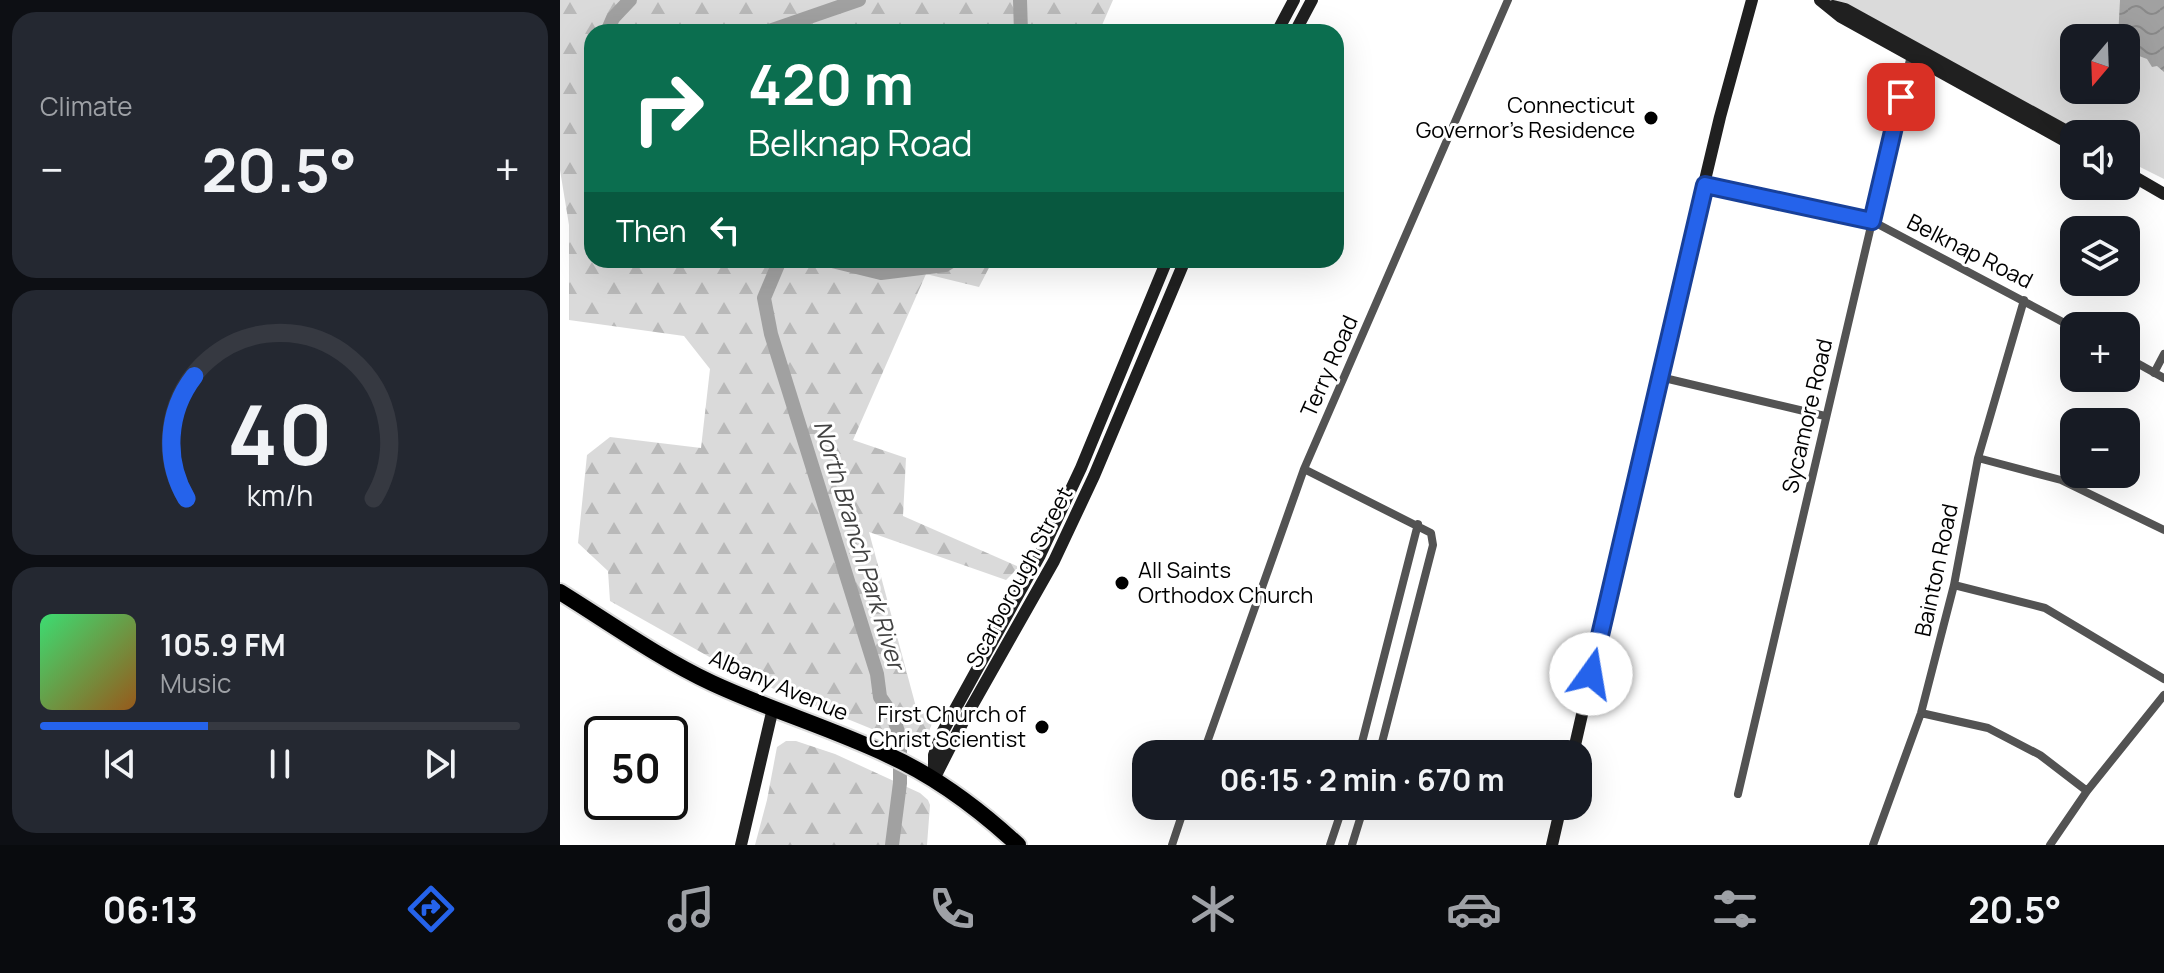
<!DOCTYPE html>
<html lang="en">
<head>
<meta charset="utf-8">
<style>
	body { margin:0; font-family:Manrope,sans-serif; background:#242831; color:#f1f3f6; height:100vh; display:flex; flex-direction:column; font-size:30px; white-space:nowrap }
	* { box-sizing:border-box; margin:0 }
	p { font-size:26px; color:#9ea1a6 }
	.icon { flex:none; width:44px; height:44px; fill:none; stroke:currentColor; stroke-width:2; stroke-linecap:round; stroke-linejoin:round }
	.map { position:relative; flex:1; overflow:hidden }
	.sheet { display:flex; flex-direction:column; gap:12px; padding:12px; background:#0d0f14; width:560px }
	.sheet>* { flex:none }
	.guide { position:absolute; left:24px; top:24px; width:760px; height:244px; border-radius:24px; box-shadow:0 8px 32px #0002; background:#0b6e4f; color:#fff; overflow:hidden }
	.needle { width:52px; rotate:199deg }
	.tools { position:absolute; left:1500px; top:24px; display:grid; gap:16px }
	.tools a { display:grid; place-items:center; width:80px; height:80px; border-radius:16px; background:#171b24; box-shadow:0 8px 32px #0002; font-size:40px }
	.speed { position:absolute; left:24px; top:716px; display:flex; gap:16px; font-size:40px; font-weight:700; text-align:center }
	.speed>* { display:grid; place-content:center; width:104px; height:104px; border-radius:50%; background:#171b24; box-shadow:0 8px 32px #0002; line-height:1 }
	.speed .limit { border:4px solid #111; border-radius:12px; background:#fff; color:#111 }
	.pin { position:absolute; display:grid; place-items:center; width:68px; height:68px; color:#fff; margin:-34px; border-radius:16px; box-shadow:0 4px 12px #0006 }
	.me { position:absolute; width:88px; margin:-44px; rotate:13deg; stroke-linejoin:round; filter:drop-shadow(0 0 6px #0008) }
	.turn { display:flex; align-items:center; gap:28px; height:168px; padding:0 32px; font-size:36px }
	.turn .icon { width:104px; height:104px; stroke-width:2.5 }
	.turn b { display:block; font-size:56px; line-height:68px }
	.then { display:flex; align-items:center; height:76px; padding:0 32px; background:#0003; gap:16px; font-size:30px }
	.big { font-size:60px; font-weight:700; line-height:1.1 }
	.sheet .tile { flex:1; display:flex; flex-direction:column; justify-content:center; gap:12px; min-width:0; padding:0 28px; border-radius:24px; background:#242831 }
	.sheet .dial { align-items:center; gap:0 }
	.dial svg { height:208px; overflow:visible; fill:none; stroke:#363941; stroke-width:7; stroke-linecap:round; text-anchor:middle }
	.dial text { fill:#f1f3f6; stroke:none }
	.song { display:flex; align-items:center; gap:24px }
	.cover { width:96px; height:96px; border-radius:12px; background:linear-gradient(135deg,hsl(140 70% 55%),hsl(30 70% 35%)) }
	.played { height:8px; border-radius:4px; background:linear-gradient(90deg,#2563eb 35%,#363941 35%) }
	.keys { display:flex; justify-content:space-around; direction:ltr }
	.heat { display:flex; justify-content:space-between; align-items:center; font-size:44px; direction:ltr }
	.trip { position:absolute; left:572px; top:740px; width:460px; height:80px; border-radius:24px; background:#171b24; box-shadow:0 8px 32px #0002; font-weight:700; line-height:80px; text-align:center }
	.menu { display:flex; height:128px; justify-content:space-around; align-items:center; background:#090b0e; color:#9ea1a6 }
	.menu .icon { width:56px; height:56px }
	.menu .on { color:#2563eb }
	.menu b { font-size:36px; color:#f1f3f6 }
	main { display:flex; flex:1; min-height:0 }
	.map>svg:first-child { display:block }
	.green { fill:#dadada; fill-rule:evenodd }
	.forest { fill:url(#forest-firs) }
	.water { fill:url(#water-waves) }
	.lines { fill:none; stroke-linecap:round; stroke-linejoin:round }
	.river { stroke:#a1a1a1; stroke-width:14 }
	.highway-casing { stroke:#dbdbdb; stroke-width:20 }
	.street { stroke:#535353; stroke-width:8 }
	.secondary { stroke:#202020; stroke-width:12 }
	.highway { stroke:#000; stroke-width:16 }
	.route-casing { stroke:#184099; stroke-width:20 }
	.route { stroke:#2563eb; stroke-width:14 }
	.poi-dot { fill:#000; stroke:#fff; stroke-width:3 }
	.labels { text-anchor:middle; stroke-width:6; stroke-linejoin:round; paint-order:stroke }
	.poi-label { font-size:22px; fill:#000; stroke:#fff; text-anchor:end }
	.street-label { font-size:22px; fill:#000; stroke:#fff }
	.water-label { font-size:24px; font-style:italic; fill:#424242; stroke:#fff }
</style>
</head>
<body>
<main>
<section class="sheet">
<div class="tile"><p>Climate</p>
<div class="heat"><a>−</a><b class="big">20.5°</b><a>+</a></div>
</div>
<div class="tile dial"><svg viewBox="0 0 100 80">
<path d="M14 69A42 42 0 1 1 86 69"/>
<path d="M14 69A42 42 0 0 1 17 22" stroke="#2563eb"/>
<text x="50" y="56" font-size="32" font-weight="700">40</text>
<text x="50" y="72" font-size="11">km/h</text>
</svg></div>
<div class="tile">
<div class="song"><i class="cover"></i><div><b>105.9 FM</b><p>Music</p></div></div>
<div class="played"></div>
<div class="keys"><svg class="icon" aria-label="previous" viewBox="0 0 24 24"><path d="M18 5L8 12l10 7zM5 5v14"/></svg><svg class="icon" aria-label="pause" viewBox="0 0 24 24"><path d="M8 5v14M16 5v14"/></svg><svg class="icon" aria-label="next" viewBox="0 0 24 24"><path d="M6 5l10 7-10 7zM19 5v14"/></svg></div>
</div>
</section>
<div class="map">
<svg width="1604" height="845" viewBox="0 0 1604 845">
	<defs>
		<pattern id="forest-firs" width="22" height="20" patternUnits="userSpaceOnUse" patternTransform="scale(2)"><rect width="22" height="20" fill="#dadada"/><path d="M5 1l3.5 6h-7zM16 11l3.5 6h-7z" fill="#b9b9b9"/></pattern>
		<pattern id="water-waves" width="16" height="10" patternUnits="userSpaceOnUse" patternTransform="scale(2)"><rect width="16" height="10" fill="#a1a1a1"/><path d="M0 5q4-4 8 0t8 0" fill="none" stroke="#898989"/></pattern>
	</defs>
	<rect width="100%" height="100%" fill="#fff"/>
	<path class="green" d="M 1274,0 L 1604,0 L 1604,179 L 1566,160 L 1566,134 L 1523,134 L 1356,42 L 1336,34 ZM 1514,38 L 1566,38 L 1566,90 L 1514,90 Z"/>
	<path class="forest" d="M 0,0 L 553,0 L 539,32 L 32,32 L 32,260 L 433,260 L 419,287 L 366,274 L 293,440 L 346,458 L 343,516 L 459,567 L 446,580 L 309,532 L 356,707 L 373,721 L 364,744 L 351,745 L 185,677 L 50,601 L 48,571 L 18,543 L 27,455 L 50,437 L 141,448 L 150,369 L 124,336 L 9,320 L 9,225 L 0,170 Z
		M 226,741 L 236,741 L 275,754 L 360,793 L 368,800 L 370,805 L 367,845 L 195,845 L 207,800 L 217,747 Z"/>
	<path class="water" d="M 1560,0 L 1604,0 L 1604,72 L 1597,66 L 1592,67 L 1587,59 L 1566,51 L 1566,38 L 1558,38 Z"/>
	<g class="lines">
		<path class="river" d="M 460,0 L 461,32
			M 47,32 L 53,18 L 70,0
			M 206,32 L 299,0
			M 220,260 L 204,298 L 211,334 L 317,674 L 320,697 L 333,716 L 340,738 L 340,783 L 332,845
			M 268,260 L 321,273 L 385,265 L 393,260"/>
		<g class="highway-casing">
			<path id="highway" d="M 0,592 C 50,623 99,658 152,683 C 210,710 271,728 328,755 C 377,777 419,809 458,845"/>
		</g>
		<path class="street" d="M 1145,185 L 1312,221 L 1514,328
			M 1566,357 L 1604,378
			M 1594,373 L 1604,354
			M 1100,377 L 1265,416
			M 1418,458 L 1501,480 L 1604,530
			M 744,469 L 871,533 L 873,545 L 819,754
			M 1394,585 L 1485,608 L 1604,679
			M 1361,713 L 1428,728 L 1480,755 L 1527,791
			M 643,754 L 744,469 L 948,0
			M 799,754 L 858,524
			M 1178,794 L 1352,51
			M 612,845 L 625,806
			M 770,845 L 783,806
			M 792,845 L 804,806
			M 1313,845 L 1361,713 L 1394,585 L 1418,458 L 1464,300
			M 1490,845 L 1527,791 L 1604,695"/>
		<path class="secondary" d="M 1260,0 L 1281,17 L 1514,146
			M 1273,6 L 1285,9 L 1514,135
			M 717,32 L 734,0
			M 735,32 L 752,0
			M 1566,172 L 1604,194
			M 1013,754 L 1121,281 L 1160,117 L 1192,0
			M 374,779 L 404,720 L 494,561 L 534,476 L 625,260
			M 374,779 L 374,755 L 382,733 L 480,555 L 521,468 L 607,260
			M 181,845 L 213,708
			M 992,845 L 1001,806"/>
		<use href="#highway" class="highway"/>
	</g>
	<g class="lines">
		<g class="route-casing">
			<path id="route" d="M 1031,674 L 1145,185 L 1312,221 L 1341,97"/>
		</g>
		<use href="#route" class="route"/>
	</g>
	<g class="poi-dot">
		<circle cx="1091" cy="118" r="8"/>
		<circle cx="562" cy="583" r="8"/>
		<circle cx="482" cy="727" r="8"/>
	</g>
	<g class="labels">
		<g class="poi-label">
			<text x="1075" y="113">Connecticut<tspan x="1075" dy="25">Governor's Residence</tspan></text>
			<text x="578" y="578" text-anchor="start">All Saints<tspan x="578" dy="25">Orthodox Church</tspan></text>
			<text x="466" y="722">First Church of<tspan x="466" dy="25">Christ Scientist</tspan></text>
		</g>
		<g class="street-label">
			<text transform="translate(1410 251) rotate(27)" y="8">Belknap Road</text>
			<text transform="translate(769 366) rotate(-66)" y="8">Terry Road</text>
			<text transform="translate(1247 416) rotate(-77)" y="8">Sycamore Road</text>
			<text transform="translate(1376 570) rotate(-78)" y="8">Bainton Road</text>
			<text transform="translate(459 577) rotate(-62)" y="8">Scarborough Street</text>
			<text transform="translate(219 685) rotate(23)" y="8">Albany Avenue</text>
		</g>
		<g class="water-label">
			<text transform="translate(299 545) rotate(73)" y="8">North Branch Park River</text>
		</g>
	</g>
</svg>
<div class="tools">
<a><svg class="needle" viewBox="-14 -14 28 28"><path d="M0-13l5 13h-10z" fill="#e53935"/><path d="M0 13l5-13h-10z" fill="#9ea1a6"/></svg></a>
<a><svg class="icon" aria-label="sound" viewBox="0 0 24 24"><path d="M4 9h4l5-4v14l-5-4H4zM17 9q2 3 0 6"/></svg></a>
<a><svg class="icon" aria-label="layers" viewBox="0 0 24 24"><path d="M12 4l9 5-9 5-9-5zM3 14l9 5 9-5"/></svg></a>
<a>+</a>
<a>−</a>
</div>
<div class="speed"><div class="limit">50</div></div>
<div class="pin" style="left:1341px;top:97px;background:#d93025"><svg class="icon" aria-label="arrive" viewBox="0 0 24 24"><path d="M6 21V4h12l-3 4 3 4H6"/></svg></div>
<svg class="me" style="left:1031px;top:674px" viewBox="-20 -20 40 40"><circle r="19" fill="#fff"/><path d="M0-13L10 11 0 6-10 11z" fill="#2563eb"/></svg>
<div class="trip">06:15 · 2 min · 670 m</div>
<div class="guide">
<div class="turn"><svg class="icon" aria-label="right" viewBox="0 0 24 24"><path d="M7 20v-9h11M14 6l5 5-5 5"/></svg><div><b>420 m</b>Belknap Road</div></div>
<div class="then">Then<svg class="icon" aria-label="left" viewBox="0 0 24 24"><path d="M17 20v-9H6M10 6l-5 5 5 5"/></svg></div>
</div>
</div>
</main>
<nav class="menu">
<b>06:13</b>
<svg class="icon on" aria-label="directions" viewBox="0 0 24 24"><path d="M12 3l9 9-9 9-9-9zM9 14v-3h6M13 9l2 2-2 2"/></svg>
<svg class="icon" aria-label="music" viewBox="0 0 24 24"><path d="M9 18V5l10-2v13"/><circle cx="6" cy="18" r="3"/><circle cx="16" cy="16" r="3"/></svg>
<svg class="icon" aria-label="phone" viewBox="0 0 24 24"><path d="M5 4h4l2 5-3 2q2 4 5 5l2-3 5 2v4C11 20 4 13 5 4z"/></svg>
<svg class="icon" aria-label="climate" viewBox="0 0 24 24"><path d="M12 3v18M4 7l16 10M4 17L20 7"/></svg>
<svg class="icon" aria-label="car" viewBox="0 0 24 24"><path d="M5 17H2v-5l4-1 3-4h7l3 4 3 1v5h-3M9 17h6M6 11h13"/><circle cx="7" cy="17" r="2"/><circle cx="17" cy="17" r="2"/></svg>
<svg class="icon" aria-label="filters" viewBox="0 0 24 24"><path d="M4 7h16M4 17h16"/><circle cx="9" cy="7" r="2"/><circle cx="15" cy="17" r="2"/></svg>
<b>20.5°</b>
</nav>
</body>
</html>
